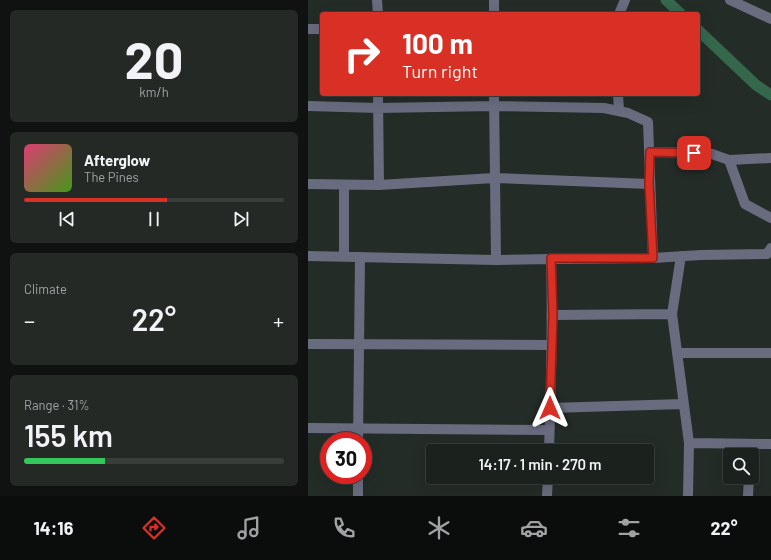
<!DOCTYPE html>
<html lang="en">
<head>
<meta charset="utf-8">
<style>
	body { margin:0; font-family:Barlow,sans-serif; background:#242926; color:#f1f3f6; height:100vh; display:flex; flex-direction:column; font-size:15px; white-space:nowrap }
	* { box-sizing:border-box; margin:0 }
	p { font-size:13px; color:#a0a3a4 }
	.icon { flex:none; width:22px; height:22px; fill:none; stroke:currentColor; stroke-width:2; stroke-linecap:round; stroke-linejoin:round }
	.map { position:relative; flex:1; overflow:hidden }
	.drawer { display:flex; flex-direction:column; gap:10px; padding:10px; background:#0f1210; width:308px }
	.drawer>* { flex:none }
	.hud { position:absolute; left:12px; top:12px; width:380px; height:84px; border-radius:4px; box-shadow:0 4px 16px #0002,0 0 0 1px #393e3b; background:#d93025; color:#fff; overflow:hidden }
	.tools { position:absolute; left:415px; top:448px; display:grid; gap:8px }
	.tools a { display:grid; place-items:center; width:36px; height:36px; border-radius:4px; background:#1b211d; box-shadow:0 4px 16px #0002,0 0 0 1px #393e3b; font-size:20px }
	.speed { position:absolute; left:12px; top:432px; display:flex; gap:8px; font-size:20px; font-weight:700; text-align:center }
	.speed>* { display:grid; place-content:center; width:52px; height:52px; border-radius:50%; background:#1b211d; box-shadow:0 4px 16px #0002,0 0 0 1px #393e3b; line-height:1 }
	.speed .limit { border:6px solid #d22; background:#fff; color:#111 }
	.pin { position:absolute; display:grid; place-items:center; width:34px; height:34px; color:#fff; margin:-17px; border-radius:8px; box-shadow:0 2px 6px #0006 }
	.me { position:absolute; width:44px; margin:-22px; rotate:0deg; stroke-linejoin:round; filter:drop-shadow(0 0 3px #0008) }
	.turn { display:flex; align-items:center; gap:14px; height:84px; padding:0 16px; font-size:18px }
	.turn .icon { width:52px; height:52px; stroke-width:2.5 }
	.turn b { display:block; font-size:28px; line-height:34px }
	.big { font-size:30px; font-weight:600; line-height:1.1 }
	.drawer .widget { flex:1; display:flex; flex-direction:column; justify-content:center; gap:6px; min-width:0; padding:0 14px; border-radius:6px; background:#242926 }
	.drawer .dial { align-items:center; gap:0 }
	.dial b { font-size:52px; line-height:1 }
	.song { display:flex; align-items:center; gap:12px }
	.cover { width:48px; height:48px; border-radius:6px; background:linear-gradient(135deg,hsl(340 70% 55%),hsl(100 70% 35%)) }
	.played { height:4px; border-radius:2px; background:linear-gradient(90deg,#d93025 55%,#393e3b 55%) }
	.keys { display:flex; justify-content:space-around; direction:ltr }
	.heat { display:flex; justify-content:space-between; align-items:center; font-size:22px; direction:ltr }
	.charge { height:6px; border-radius:3px; background:linear-gradient(90deg,#34c759 31%,#393e3b 0) }
	.trip { position:absolute; left:118px; top:444px; width:228px; height:40px; border-radius:4px; background:#1b211d; box-shadow:0 4px 16px #0002,0 0 0 1px #393e3b; font-weight:600; line-height:40px; text-align:center }
	.tabs { display:flex; height:64px; justify-content:space-around; align-items:center; background:#0b0d0c; color:#a0a3a4 }
	.tabs .icon { width:28px; height:28px }
	.tabs .on { color:#d93025 }
	.tabs b { font-size:18px; color:#f1f3f6 }
	main { display:flex; flex:1; min-height:0 }
	.map>svg:first-child { display:block }
	.lines { fill:none; stroke-linecap:round; stroke-linejoin:round }
	.canal { stroke:#35674d; stroke-width:11 }
	.minor { stroke:#696b7f; stroke-width:10 }
	.route-casing { stroke:#8d1f18; stroke-width:10 }
	.route { stroke:#d93025; stroke-width:7 }
</style>
</head>
<body>
<main>
<section class="drawer">
<div class="widget dial"><b>20</b><p>km/h</p></div>
<div class="widget">
<div class="song"><i class="cover"></i><div><b>Afterglow</b><p>The Pines</p></div></div>
<div class="played"></div>
<div class="keys"><svg class="icon" aria-label="previous" viewBox="0 0 24 24"><path d="M18 5L8 12l10 7zM5 5v14"/></svg><svg class="icon" aria-label="pause" viewBox="0 0 24 24"><path d="M8 5v14M16 5v14"/></svg><svg class="icon" aria-label="next" viewBox="0 0 24 24"><path d="M6 5l10 7-10 7zM19 5v14"/></svg></div>
</div>
<div class="widget"><p>Climate</p>
<div class="heat"><a>−</a><b class="big">22°</b><a>+</a></div>
</div>
<div class="widget"><p>Range · 31%</p><b class="big">155 km</b><div class="charge"></div></div>
</section>
<div class="map">
<svg width="463" height="496" viewBox="0 0 463 496">
	<rect width="100%" height="100%" fill="#242c27"/>
	<g class="lines">
		<path class="canal" d="M 358,0 L 373,14
			M 390,30 L 448,85 L 463,95"/>
		<path class="minor" d="M 69,0 L 70,14
			M 422,0 L 463,19
			M 186,14 L 186,0
			M 311,14 L 317,0
			M 0,29 L 14,29
			M 70,94 L 71,185
			M 186,94 L 188,260
			M 310,94 L 311,110
			M 0,106 L 70,108 L 186,106 L 296,108 L 320,113 L 340,122 L 345,258
			M 342,152 L 401,153 L 421,160 L 463,158
			M 421,160 L 437,204 L 463,218
			M 0,184 L 71,185 L 186,178 L 341,184
			M 36,255 L 36,185
			M 0,256 L 188,260 L 243,259 C 245,323 243,387 241,451
			M 373,256 L 364,314 L 381,443 L 380,496
			M 243,259 L 345,258 L 393,255 L 459,254 L 463,248
			M 245,315 L 364,314
			M 0,344 L 242,345
			M 369,353 L 463,353
			M 242,408 L 375,404
			M 0,428 L 241,430
			M 50,441 L 52,257
			M 381,443 L 463,444
			M 441,455 L 441,444
			M 50,496 L 50,475
			M 239,496 L 240,477
			M 440,496 L 441,477"/>
	</g>
	<g class="lines">
		<g class="route-casing">
			<path id="route" d="M 242,408 L 245,315 L 243,258 L 345,258 L 341,184 L 342,152 L 386,153"/>
		</g>
		<use href="#route" class="route"/>
	</g>
</svg>
<div class="tools">
<a><svg class="icon" aria-label="search" viewBox="0 0 24 24"><circle cx="10" cy="10" r="6"/><path d="M15 15l6 6"/></svg></a>
</div>
<div class="speed"><div class="limit">30</div></div>
<div class="pin" style="left:386px;top:153px;background:#d93025"><svg class="icon" aria-label="arrive" viewBox="0 0 24 24"><path d="M6 21V4h12l-3 4 3 4H6"/></svg></div>
<svg class="me" style="left:242px;top:408px" viewBox="-20 -20 40 40"><path d="M0-17L14 15 0 8-14 15z" fill="#d93025" stroke="#fff" stroke-width="4"/></svg>
<div class="trip">14:17 · 1 min · 270 m</div>
<div class="hud">
<div class="turn"><svg class="icon" aria-label="right" viewBox="0 0 24 24"><path d="M7 20v-9h11M14 6l5 5-5 5"/></svg><div><b>100 m</b>Turn right</div></div>
</div>
</div>
</main>
<nav class="tabs">
<b>14:16</b>
<svg class="icon on" aria-label="directions" viewBox="0 0 24 24"><path d="M12 3l9 9-9 9-9-9zM9 14v-3h6M13 9l2 2-2 2"/></svg>
<svg class="icon" aria-label="music" viewBox="0 0 24 24"><path d="M9 18V5l10-2v13"/><circle cx="6" cy="18" r="3"/><circle cx="16" cy="16" r="3"/></svg>
<svg class="icon" aria-label="phone" viewBox="0 0 24 24"><path d="M5 4h4l2 5-3 2q2 4 5 5l2-3 5 2v4C11 20 4 13 5 4z"/></svg>
<svg class="icon" aria-label="climate" viewBox="0 0 24 24"><path d="M12 3v18M4 7l16 10M4 17L20 7"/></svg>
<svg class="icon" aria-label="car" viewBox="0 0 24 24"><path d="M5 17H2v-5l4-1 3-4h7l3 4 3 1v5h-3M9 17h6M6 11h13"/><circle cx="7" cy="17" r="2"/><circle cx="17" cy="17" r="2"/></svg>
<svg class="icon" aria-label="filters" viewBox="0 0 24 24"><path d="M4 7h16M4 17h16"/><circle cx="9" cy="7" r="2"/><circle cx="15" cy="17" r="2"/></svg>
<b>22°</b>
</nav>
</body>
</html>
